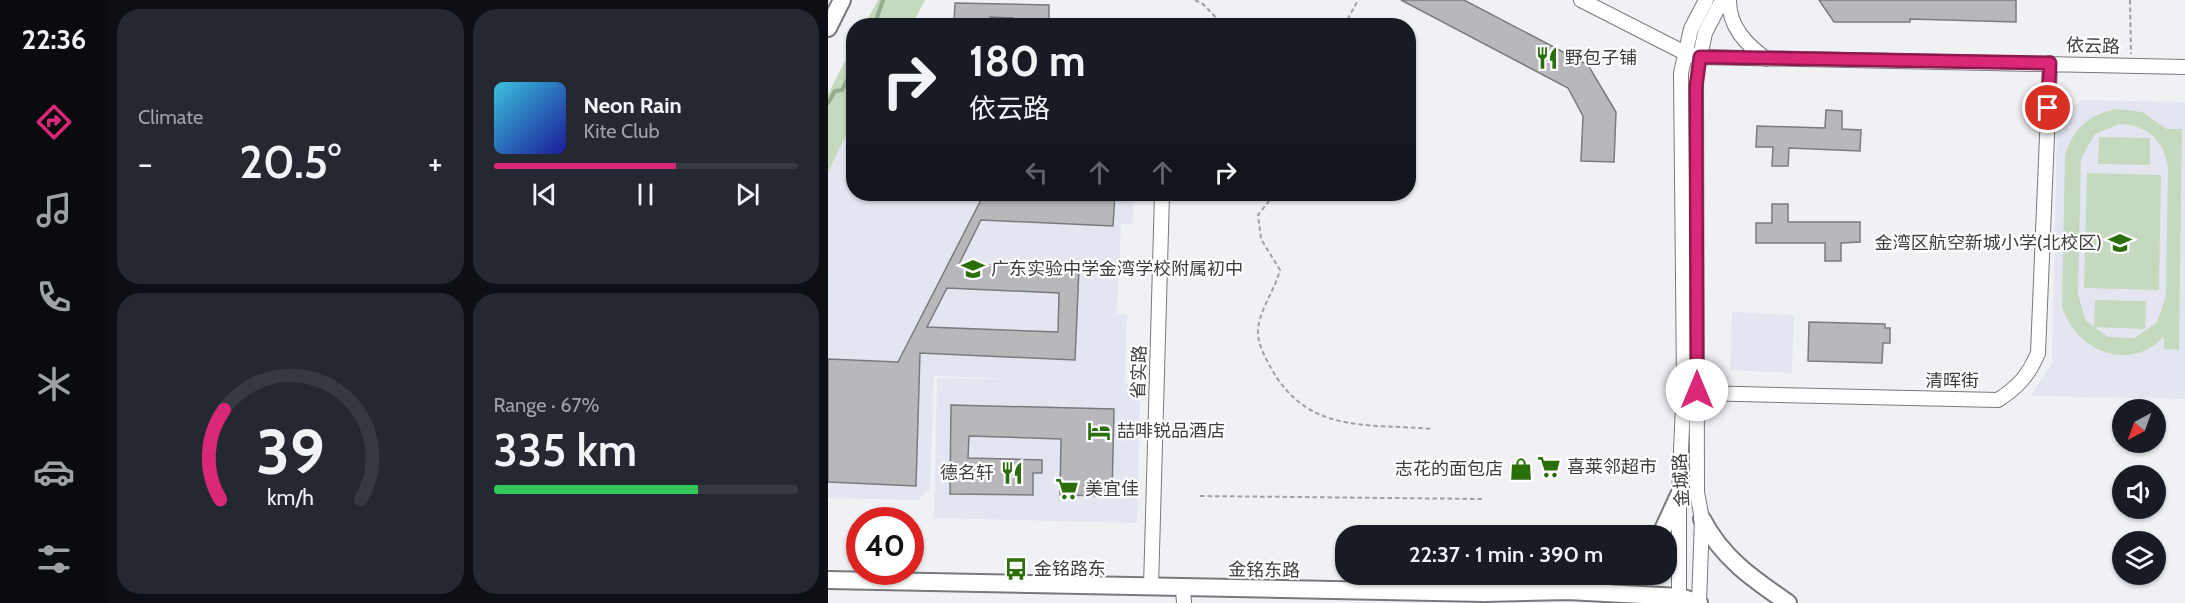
<!DOCTYPE html>
<html lang="en">
<head>
<meta charset="utf-8">
<style>
	body { margin:0; font-family:Cabin,"Noto Sans SC",sans-serif; background:#242831; color:#f1f3f6; height:100vh; display:flex; flex-direction:column; font-size:22px; white-space:nowrap }
	* { box-sizing:border-box; margin:0 }
	p { font-size:20px; color:#9ea1a6 }
	.icon { flex:none; width:33px; height:33px; fill:none; stroke:currentColor; stroke-width:2; stroke-linecap:round; stroke-linejoin:round }
	.map { position:relative; flex:1; overflow:hidden }
	.side { display:flex; flex-direction:column; gap:9px; padding:9px; background:#0d0f14; width:720px }
	.side>* { flex:none }
	.banner { position:absolute; left:18px; top:18px; width:570px; height:183px; border-radius:24px; box-shadow:0 2px 4px #0004; background:#171b24; color:#f1f3f6; overflow:hidden }
	.needle { width:39px; rotate:221deg }
	.buttons { position:absolute; left:1284px; top:399px; display:grid; gap:12px }
	.buttons a { display:grid; place-items:center; width:54px; height:54px; border-radius:50%; background:#171b24; box-shadow:0 2px 4px #0004; font-size:30px }
	.speed { position:absolute; left:18px; top:507px; display:flex; gap:12px; font-size:30px; font-weight:700; text-align:center }
	.speed>* { display:grid; place-content:center; width:78px; height:78px; border-radius:50%; background:#171b24; box-shadow:0 2px 4px #0004; line-height:1 }
	.speed .limit { border:9px solid #d22; background:#fff; color:#111 }
	.pin { position:absolute; display:grid; place-items:center; width:51px; height:51px; color:#fff; margin:-26px; border:3px solid #fff; border-radius:50%; box-shadow:0 2px 6px #0007 }
	.me { position:absolute; width:66px; margin:-33px; rotate:0deg; stroke-linejoin:round; filter:drop-shadow(0 0 4px #0008) }
	.turn { display:flex; align-items:center; gap:21px; height:126px; padding:0 24px; font-size:27px }
	.turn .icon { width:78px; height:78px; stroke-width:2.5 }
	.turn b { display:block; font-size:42px; line-height:51px }
	.lanes { display:flex; align-items:center; height:57px; padding:0 24px; background:#0003; justify-content:center; gap:30px; direction:ltr }
	.lanes .off { opacity:.35 }
	.big { font-size:45px; font-weight:600; line-height:1.1 }
	.side .tile { flex:1; display:flex; flex-direction:column; justify-content:center; gap:9px; min-width:0; padding:0 21px; border-radius:24px; background:#242831 }
	.side .dial { align-items:center; gap:0 }
	.dial svg { height:156px; overflow:visible; fill:none; stroke:#363941; stroke-width:7; stroke-linecap:round; text-anchor:middle }
	.dial text { fill:#f1f3f6; stroke:none }
	.song { display:flex; align-items:center; gap:18px }
	.cover { width:72px; height:72px; border-radius:9px; background:linear-gradient(135deg,hsl(190 70% 55%),hsl(240 70% 35%)) }
	.played { height:6px; border-radius:3px; background:linear-gradient(90deg,#db2777 60%,#363941 60%) }
	.keys { display:flex; justify-content:space-around; direction:ltr }
	.heat { display:flex; justify-content:space-between; align-items:center; font-size:33px; direction:ltr }
	.charge { height:9px; border-radius:4px; background:linear-gradient(90deg,#34c759 67%,#363941 0) }
	.side .tiles { flex:1; display:grid; gap:9px; grid-template-columns:repeat(2,1fr) }
	.trip { position:absolute; left:507px; top:525px; width:342px; height:60px; border-radius:24px; background:#171b24; box-shadow:0 2px 4px #0004; font-weight:600; line-height:60px; text-align:center }
	main { display:flex; flex:1; min-height:0 }
	.menu { display:flex; flex-direction:column; width:108px; justify-content:space-around; align-items:center; background:#090b0e; color:#9ea1a6 }
	.menu .icon { width:42px; height:42px }
	.menu .selected { color:#db2777 }
	.menu b { font-size:27px; color:#f1f3f6 }
	.map>svg:first-child { display:block }
	.built { fill:#e3e6f1 }
	.green { fill:#c5d9bf; fill-rule:evenodd }
	.lines { fill:none; stroke-linecap:round; stroke-linejoin:round }
	.stream { stroke:#94ac8d; stroke-width:4 }
	.building { fill:#b8b8bc; stroke:#7a7b7e; stroke-width:1.5; fill-rule:evenodd }
	.minor-casing { stroke:#78797c; stroke-width:16 }
	.major-casing { stroke:#78797c; stroke-width:20 }
	.path { stroke:#9fa0a2; stroke-width:2; stroke-dasharray:4.5 3; stroke-linecap:butt }
	.minor { stroke:#fff; stroke-width:14 }
	.major { stroke:#fff; stroke-width:16 }
	.route-casing { stroke:#8e194d; stroke-width:15 }
	.route { stroke:#db2777; stroke-width:10 }
	.labels { text-anchor:middle; stroke-width:4.5; stroke-linejoin:round; paint-order:stroke }
	.street-label { font-size:18px; fill:#3d3d3e; stroke:#fff }
	.poi-label { font-size:18px; fill:#3d3d3e; stroke:#fff; text-anchor:start }
</style>
</head>
<body>
<main>
<nav class="menu">
<b>22:36</b>
<svg class="icon selected" aria-label="directions" viewBox="0 0 24 24"><path d="M12 3l9 9-9 9-9-9zM9 14v-3h6M13 9l2 2-2 2"/></svg>
<svg class="icon" aria-label="music" viewBox="0 0 24 24"><path d="M9 18V5l10-2v13"/><circle cx="6" cy="18" r="3"/><circle cx="16" cy="16" r="3"/></svg>
<svg class="icon" aria-label="phone" viewBox="0 0 24 24"><path d="M5 4h4l2 5-3 2q2 4 5 5l2-3 5 2v4C11 20 4 13 5 4z"/></svg>
<svg class="icon" aria-label="climate" viewBox="0 0 24 24"><path d="M12 3v18M4 7l16 10M4 17L20 7"/></svg>
<svg class="icon" aria-label="car" viewBox="0 0 24 24"><path d="M5 17H2v-5l4-1 3-4h7l3 4 3 1v5h-3M9 17h6M6 11h13"/><circle cx="7" cy="17" r="2"/><circle cx="17" cy="17" r="2"/></svg>
<svg class="icon" aria-label="filters" viewBox="0 0 24 24"><path d="M4 7h16M4 17h16"/><circle cx="9" cy="7" r="2"/><circle cx="15" cy="17" r="2"/></svg>
</nav>
<section class="side">
<div class="tiles">
<div class="tile"><p>Climate</p>
<div class="heat"><a>−</a><b class="big">20.5°</b><a>+</a></div>
</div>
<div class="tile">
<div class="song"><i class="cover"></i><div><b>Neon Rain</b><p>Kite Club</p></div></div>
<div class="played"></div>
<div class="keys"><svg class="icon" aria-label="previous" viewBox="0 0 24 24"><path d="M18 5L8 12l10 7zM5 5v14"/></svg><svg class="icon" aria-label="pause" viewBox="0 0 24 24"><path d="M8 5v14M16 5v14"/></svg><svg class="icon" aria-label="next" viewBox="0 0 24 24"><path d="M6 5l10 7-10 7zM19 5v14"/></svg></div>
</div>
<div class="tile dial"><svg viewBox="0 0 100 80">
<path d="M14 69A42 42 0 1 1 86 69"/>
<path d="M14 69A42 42 0 0 1 16 23" stroke="#db2777"/>
<text x="50" y="56" font-size="32" font-weight="700">39</text>
<text x="50" y="72" font-size="11">km/h</text>
</svg></div>
<div class="tile"><p>Range · 67%</p><b class="big">335 km</b><div class="charge"></div></div>
</div>
</section>
<div class="map">
<svg width="1357" height="603" viewBox="0 0 1357 603">
	<rect width="100%" height="100%" fill="#f0f1f5"/>
	<path class="built" d="M 1253,100 L 1357,102 L 1357,399 L 1202,396 L 1224,364 L 1229,123 Z
		M 25,120 L 26,194 L 306,194 L 305,224 L 293,224 L 289,314 L 299,315 L 297,383 L 312,384 L 309,523 L 106,518 L 109,378 L 190,379 L 106,376 L 102,489 L 90,500 L 0,498 L 0,173 Z
		M 904,312 L 966,315 L 964,373 L 902,370 Z"/>
	<path class="green" d="M 50,0 L 97,0 L 84,25 L 36,25 Z
		M 25,46 L 25,120 L 0,173 L 0,94 Z
		M 1289,109 L 1314,112 L 1339,129 L 1354,129 L 1351,350 L 1336,349 L 1336,337 C 1301,373 1248,351 1234,307 L 1237,155 C 1245,128 1262,114 1289,109 ZM 1292,124 C 1319,125 1337,141 1340,168 L 1338,296 L 1329,322 L 1307,338 L 1280,337 L 1258,321 L 1250,295 L 1253,158 L 1267,134 Z
		M 1271,137 L 1322,138 L 1322,165 L 1270,164 Z
		M 1259,173 L 1333,175 L 1331,290 L 1256,288 Z
		M 1267,300 L 1318,301 L 1317,329 L 1266,327 Z"/>
	<g class="lines">
		<path class="stream" d="M 46,26 L 55,0
			M 0,103 L 7,91 L 14,90 L 23,73 L 26,60"/>
	</g>
	<path class="building" d="M 573,0 L 636,0 L 760,65 L 788,112 L 786,162 L 753,161 L 755,116 L 740,88 Z
		M 991,0 L 1188,0 L 1188,22 L 1082,19 L 1082,22 L 1006,22 Z
		M 127,3 L 221,5 L 221,24 L 192,26 L 192,23 L 185,22 L 185,18 L 162,17 L 162,24 L 158,26 L 137,26 L 137,22 L 126,22 Z
		M 998,110 L 1014,111 L 1014,129 L 1033,130 L 1032,151 L 961,148 L 960,166 L 944,166 L 945,147 L 928,147 L 929,126 L 997,128 Z
		M 156,194 L 267,200 L 268,194 L 287,194 L 285,226 L 153,220 L 131,264 L 251,269 L 247,360 L 92,353 L 88,486 L 0,482 L 0,359 L 70,362 ZM 119,288 L 231,293 L 230,332 L 99,327 Z
		M 944,204 L 960,204 L 960,222 L 1032,222 L 1032,242 L 1013,243 L 1013,261 L 997,261 L 997,243 L 928,243 L 928,223 L 944,223 Z
		M 981,322 L 1057,324 L 1057,328 L 1062,328 L 1062,343 L 1055,343 L 1054,363 L 980,361 Z
		M 123,405 L 286,409 L 284,496 L 232,495 L 233,439 L 141,436 L 140,458 L 214,460 L 214,473 L 205,473 L 205,495 L 122,494 Z"/>
	<g class="lines">
		<g class="minor-casing">
			<path id="minor" d="M 753,0 L 857,53 L 872,57 L 1357,67
				M 901,0 C 901,27 918,44 938,59
				M 869,393 L 1170,400 C 1190,387 1201,375 1210,353 L 1222,63
				M 323,587 L 334,194
				M 355,588 L 356,603
				M 851,603 L 851,495 L 856,383 L 853,73 L 863,29 L 878,0
				M 871,603 L 874,519 L 869,492 L 868,75 L 877,33 L 894,0"/>
		</g>
		<g class="major-casing">
			<path id="major" d="M 0,28 L 14,0
				M 874,519 C 894,558 925,579 960,603
				M 832,536 L 851,495
				M 0,580 L 656,593 L 740,591 L 852,597 L 871,603
				M 755,588 L 790,574"/>
		</g>
		<path class="path" d="M 367,0 L 375,4 L 396,26
			M 1302,0 L 1303,54
			M 516,26 L 530,0
			M 455,194 L 441,201 L 430,215 L 433,239 L 452,270 C 446,292 432,308 430,330 C 429,343 437,357 443,368 C 480,435 540,423 604,429
			M 372,496 L 655,499
			M 607,528 L 655,528"/>
		<use href="#minor" class="minor"/>
		<use href="#major" class="major"/>
	</g>
	<g class="lines">
		<g class="route-casing">
			<path id="route" d="M 869,390 L 868,87 L 872,57 L 1222,63 L 1220,108"/>
		</g>
		<use href="#route" class="route"/>
	</g>
	<defs>
		<g id="restaurant-bare" transform="scale(1.8)"><path d="M-5-6h1v4h1v-4h1v4h1v-4h1v5L-1.5 .5V6h-2V.5L-5-1ZM5-6V6H3V1.5H1.5Q1.5-4 5-6Z" fill="#2b6f0b" stroke="#fff" stroke-width="2.5" paint-order="stroke"/></g>
		<g id="school-bare" transform="scale(1.8)"><path d="M0-5L7-2L0 1L-7-2ZM-4 1L0 2.5L4 1V4Q0 6-4 4Z" fill="#2b6f0b" stroke="#fff" stroke-width="2.5" paint-order="stroke"/></g>
		<g id="hotel-bare" transform="scale(1.8)"><path d="M-6-4.5h1.5V1H6V5H4.5V3h-9V5H-6ZM-4 0a1.8 1.8 0 1 1 3.6 0ZM.5 0V-2.5h3Q6-2.5 6 0Z" fill="#2b6f0b" stroke="#fff" stroke-width="2.5" paint-order="stroke"/></g>
		<g id="supermarket-bare" transform="scale(1.8)"><path d="M-6-5.5h2.5l.6 2H6L4.5 2H-2.5L-4.4-4H-6ZM-1.5 3.2a1.3 1.3 0 1 0 .1 0ZM3 3.2a1.3 1.3 0 1 0 .1 0Z" fill="#2b6f0b" stroke="#fff" stroke-width="2.5" paint-order="stroke"/></g>
		<g id="shop-bare" transform="scale(1.8)"><path d="M-5-2.5h2.3a2.7 3.5 0 0 1 5.4 0H5L5.5 6h-11ZM-1.5-2.5h3a1.5 2.3 0 0 0-3 0Z" fill="#2b6f0b" stroke="#fff" stroke-width="2.5" paint-order="stroke"/></g>
		<g id="bus-bare" transform="scale(1.8)"><path d="M-5-6H5V4H4V6H2V4H-2V6H-4V4H-5ZM-3.5-4V0h7V-4ZM-3.5 1.2v1.5H-2V1.2ZM2 1.2v1.5H3.5V1.2Z" fill="#2b6f0b" stroke="#fff" stroke-width="2.5" paint-order="stroke"/></g>
	</defs>
	<g fill-rule="evenodd">
		<use href="#restaurant-bare" x="719" y="58"/>
		<use href="#school-bare" x="1292" y="243"/>
		<use href="#school-bare" x="145" y="269"/>
		<use href="#hotel-bare" x="271" y="431"/>
		<use href="#supermarket-bare" x="721" y="467"/>
		<use href="#shop-bare" x="693" y="469"/>
		<use href="#restaurant-bare" x="184" y="473"/>
		<use href="#supermarket-bare" x="239" y="489"/>
		<use href="#bus-bare" x="188" y="569"/>
	</g>
	<g class="labels">
		<g class="street-label">
			<text transform="translate(1265 46) rotate(2)" y="6">依云路</text>
			<text transform="translate(311 372) rotate(-88)" y="6">省实路</text>
			<text x="1124" y="387">清晖街</text>
			<text transform="translate(853 480) rotate(-93)" y="6">金城路</text>
			<text transform="translate(436 570) rotate(1)" y="6">金铭东路</text>
		</g>
		<g class="poi-label">
			<text x="737" y="64">野包子铺</text>
			<text x="1274" y="249" text-anchor="end">金湾区航空新城小学(北校区)</text>
			<text x="163" y="275">广东实验中学金湾学校附属初中</text>
			<text x="289" y="437">喆啡锐品酒店</text>
			<text x="739" y="473">喜莱邻超市</text>
			<text x="675" y="475" text-anchor="end">志花的面包店</text>
			<text x="166" y="479" text-anchor="end">德名轩</text>
			<text x="257" y="495">美宜佳</text>
			<text x="206" y="575">金铭路东</text>
		</g>
	</g>
</svg>
<div class="buttons">
<a><svg class="needle" viewBox="-14 -14 28 28"><path d="M0-13l5 13h-10z" fill="#e53935"/><path d="M0 13l5-13h-10z" fill="#9ea1a6"/></svg></a>
<a><svg class="icon" aria-label="sound" viewBox="0 0 24 24"><path d="M4 9h4l5-4v14l-5-4H4zM17 9q2 3 0 6"/></svg></a>
<a><svg class="icon" aria-label="layers" viewBox="0 0 24 24"><path d="M12 4l9 5-9 5-9-5zM3 14l9 5 9-5"/></svg></a>
</div>
<div class="speed"><div class="limit">40</div></div>
<div class="pin" style="left:1220px;top:108px;background:#d93025"><svg class="icon" aria-label="arrive" viewBox="0 0 24 24"><path d="M6 21V4h12l-3 4 3 4H6"/></svg></div>
<svg class="me" style="left:869px;top:390px" viewBox="-20 -20 40 40"><circle r="19" fill="#fff"/><path d="M0-13L10 11 0 6-10 11z" fill="#db2777"/></svg>
<div class="trip">22:37 · 1 min · 390 m</div>
<div class="banner">
<div class="turn"><svg class="icon" aria-label="right" viewBox="0 0 24 24"><path d="M7 20v-9h11M14 6l5 5-5 5"/></svg><div><b>180 m</b>依云路</div></div>
<div class="lanes"><svg class="icon off" aria-label="left" viewBox="0 0 24 24"><path d="M17 20v-9H6M10 6l-5 5 5 5"/></svg><svg class="icon off" aria-label="ahead" viewBox="0 0 24 24"><path d="M12 20V5M6 11l6-6 6 6"/></svg><svg class="icon off" aria-label="ahead" viewBox="0 0 24 24"><path d="M12 20V5M6 11l6-6 6 6"/></svg><svg class="icon" aria-label="right" viewBox="0 0 24 24"><path d="M7 20v-9h11M14 6l5 5-5 5"/></svg></div>
</div>
</div>
</main>
</body>
</html>
